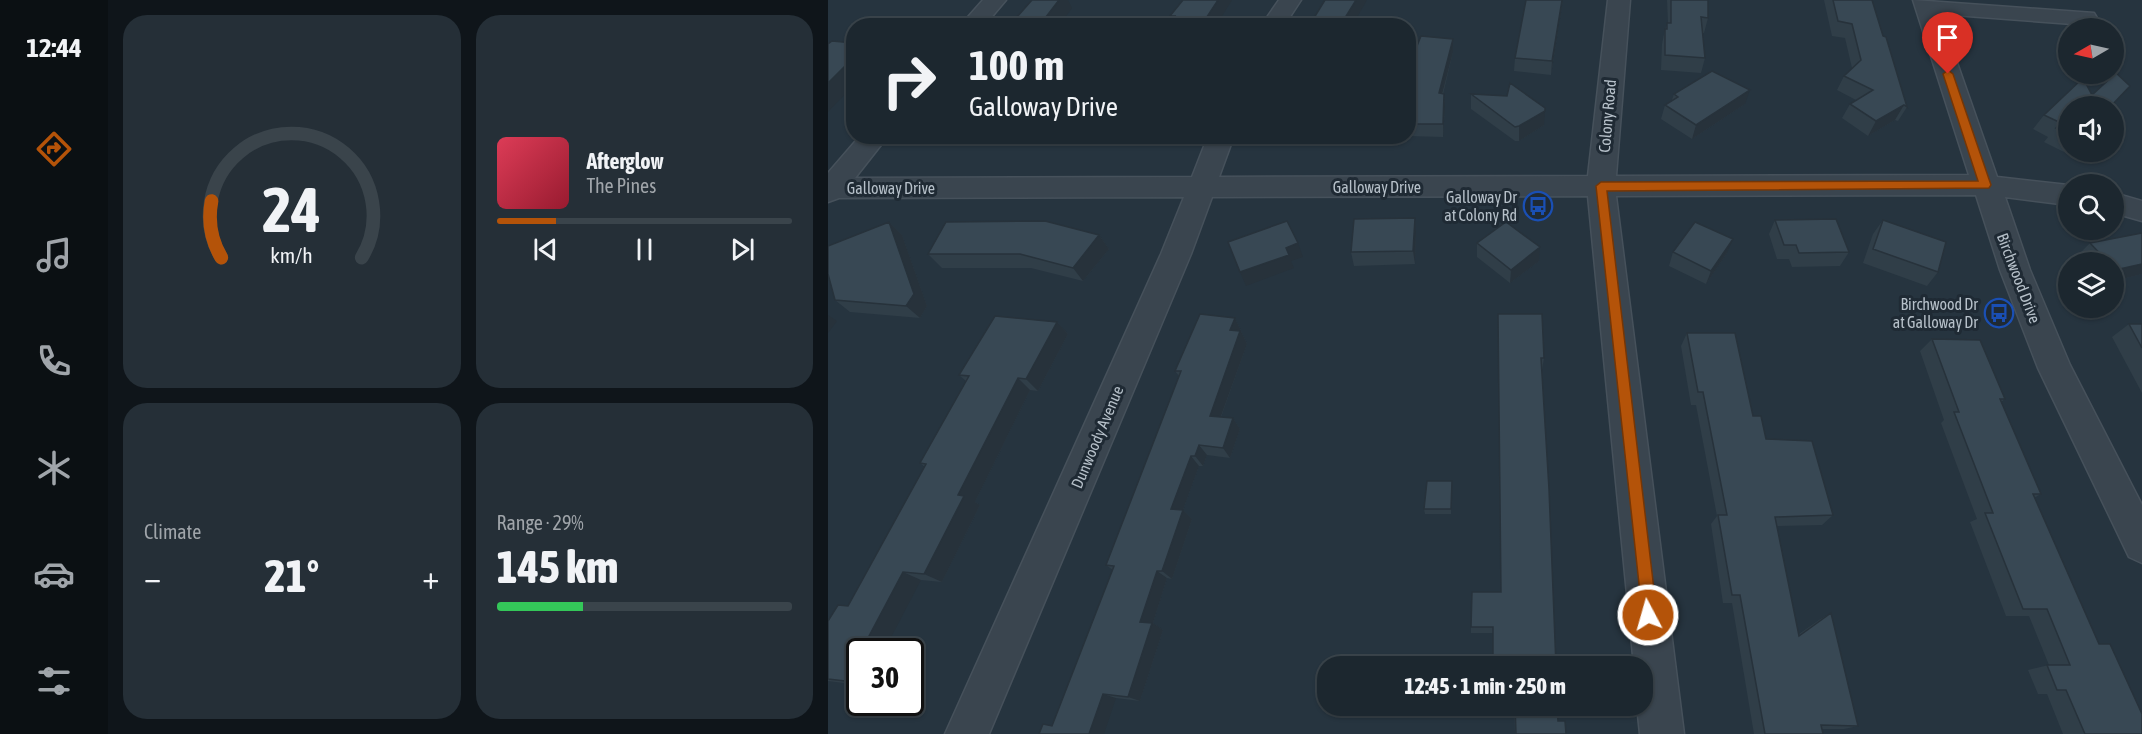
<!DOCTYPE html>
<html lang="en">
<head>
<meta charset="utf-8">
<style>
	body { margin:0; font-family:"Asap Condensed",sans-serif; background:#252f37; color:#f1f3f6; height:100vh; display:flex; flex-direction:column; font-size:22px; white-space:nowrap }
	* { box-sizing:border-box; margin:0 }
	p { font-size:20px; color:#a0a5aa }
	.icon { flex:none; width:33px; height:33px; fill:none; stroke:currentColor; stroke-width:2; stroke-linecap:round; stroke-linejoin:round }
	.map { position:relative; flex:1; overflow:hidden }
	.panel { display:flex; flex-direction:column; gap:15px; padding:15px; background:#0f151a; width:720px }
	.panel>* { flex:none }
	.banner { position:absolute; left:18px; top:18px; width:570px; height:126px; border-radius:24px; box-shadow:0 2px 4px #0004,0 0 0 2px #3a444b; background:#1c272f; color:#f1f3f6; overflow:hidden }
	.needle { width:39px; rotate:261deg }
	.buttons { position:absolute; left:1230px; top:18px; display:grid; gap:12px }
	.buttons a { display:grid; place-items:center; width:66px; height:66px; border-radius:50%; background:#1c272f; box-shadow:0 2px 4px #0004,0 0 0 2px #3a444b; font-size:30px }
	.speed { position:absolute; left:18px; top:638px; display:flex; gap:12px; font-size:30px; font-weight:700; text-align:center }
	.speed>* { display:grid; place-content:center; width:78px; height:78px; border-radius:50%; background:#1c272f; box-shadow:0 2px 4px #0004,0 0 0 2px #3a444b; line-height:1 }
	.speed .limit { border:3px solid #111; border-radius:9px; background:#fff; color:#111 }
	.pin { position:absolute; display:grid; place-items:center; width:51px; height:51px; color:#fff; margin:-62px -26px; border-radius:50% 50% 50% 0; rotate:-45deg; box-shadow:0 0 6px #0007 }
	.pin .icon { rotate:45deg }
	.me { position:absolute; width:66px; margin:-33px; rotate:354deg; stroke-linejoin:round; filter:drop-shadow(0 0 4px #0008) }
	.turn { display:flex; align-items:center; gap:21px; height:126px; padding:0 24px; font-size:27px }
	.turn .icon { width:78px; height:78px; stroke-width:2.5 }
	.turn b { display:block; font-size:42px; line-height:51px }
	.big { font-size:45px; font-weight:800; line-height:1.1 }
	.panel .widget { flex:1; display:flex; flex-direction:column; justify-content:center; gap:9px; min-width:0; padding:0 21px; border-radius:24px; background:#252f37 }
	.panel .dial { align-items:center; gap:0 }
	.dial svg { height:156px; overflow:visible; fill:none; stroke:#3a444b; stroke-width:7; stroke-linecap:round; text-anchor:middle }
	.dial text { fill:#f1f3f6; stroke:none }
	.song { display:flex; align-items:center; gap:18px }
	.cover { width:72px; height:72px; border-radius:9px; background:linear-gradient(135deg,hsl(350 70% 55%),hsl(350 70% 35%)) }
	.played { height:6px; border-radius:3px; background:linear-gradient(90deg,#b45309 20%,#3a444b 20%) }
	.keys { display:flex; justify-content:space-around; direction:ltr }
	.heat { display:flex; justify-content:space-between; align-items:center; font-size:33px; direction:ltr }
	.charge { height:9px; border-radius:4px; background:linear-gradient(90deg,#34c759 29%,#3a444b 0) }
	.panel .tiles { flex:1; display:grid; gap:15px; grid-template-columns:repeat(2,1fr) }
	.trip { position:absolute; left:489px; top:656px; width:336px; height:60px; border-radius:24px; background:#1c272f; box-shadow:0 2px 4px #0004,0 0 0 2px #3a444b; font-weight:800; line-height:60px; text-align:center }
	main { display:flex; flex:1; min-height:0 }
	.tab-bar { display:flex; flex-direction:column; width:108px; justify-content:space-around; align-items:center; background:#0b1013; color:#a0a5aa }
	.tab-bar .icon { width:42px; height:42px }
	.tab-bar .active { color:#b45309 }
	.tab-bar b { font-size:27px; color:#f1f3f6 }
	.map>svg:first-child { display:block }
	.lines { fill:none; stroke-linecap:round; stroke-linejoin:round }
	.minor-casing { stroke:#46515b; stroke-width:3 }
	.minor { fill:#3a454f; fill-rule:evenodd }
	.wall { fill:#303e48 }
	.shaded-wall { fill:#27323b }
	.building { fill:#384854; stroke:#27323b; stroke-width:1.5 }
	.route { fill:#b45309; stroke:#753606; stroke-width:1.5 }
	.labels { text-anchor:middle; stroke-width:6; stroke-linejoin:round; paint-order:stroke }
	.street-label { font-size:16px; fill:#b6c0c9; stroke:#1f2a34 }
	.poi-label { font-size:16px; fill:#b6c0c9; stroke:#1f2a34; text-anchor:end }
</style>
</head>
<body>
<main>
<nav class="tab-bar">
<b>12:44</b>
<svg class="icon active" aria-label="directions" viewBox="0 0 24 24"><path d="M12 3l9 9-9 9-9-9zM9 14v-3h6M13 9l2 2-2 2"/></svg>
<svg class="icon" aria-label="music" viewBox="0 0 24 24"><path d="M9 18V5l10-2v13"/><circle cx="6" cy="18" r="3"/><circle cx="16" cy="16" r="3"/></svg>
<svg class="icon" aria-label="phone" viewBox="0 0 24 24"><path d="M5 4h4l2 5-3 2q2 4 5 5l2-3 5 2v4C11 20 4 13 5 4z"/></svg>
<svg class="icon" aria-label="climate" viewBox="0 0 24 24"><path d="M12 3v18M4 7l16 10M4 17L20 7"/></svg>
<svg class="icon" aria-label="car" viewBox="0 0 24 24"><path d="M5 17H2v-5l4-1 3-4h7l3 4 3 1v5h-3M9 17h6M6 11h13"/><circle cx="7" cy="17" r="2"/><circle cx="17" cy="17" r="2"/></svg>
<svg class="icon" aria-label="filters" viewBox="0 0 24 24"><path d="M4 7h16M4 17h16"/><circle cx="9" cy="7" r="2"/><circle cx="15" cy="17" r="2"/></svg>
</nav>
<section class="panel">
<div class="tiles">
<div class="widget dial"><svg viewBox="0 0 100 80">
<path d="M14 69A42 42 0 1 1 86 69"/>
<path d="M14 69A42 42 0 0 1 9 40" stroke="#b45309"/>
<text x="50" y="56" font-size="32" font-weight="700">24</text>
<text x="50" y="72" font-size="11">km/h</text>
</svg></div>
<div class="widget">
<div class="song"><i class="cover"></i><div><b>Afterglow</b><p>The Pines</p></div></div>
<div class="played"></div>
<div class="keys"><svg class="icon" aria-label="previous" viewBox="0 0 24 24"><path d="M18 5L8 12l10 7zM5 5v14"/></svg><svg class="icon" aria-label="pause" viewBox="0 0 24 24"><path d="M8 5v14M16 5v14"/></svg><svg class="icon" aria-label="next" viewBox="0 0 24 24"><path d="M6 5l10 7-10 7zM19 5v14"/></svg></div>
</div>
<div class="widget"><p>Climate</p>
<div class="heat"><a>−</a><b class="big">21°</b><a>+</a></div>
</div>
<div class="widget"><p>Range · 29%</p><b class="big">145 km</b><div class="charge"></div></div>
</div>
</section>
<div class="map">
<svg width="1314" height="734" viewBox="0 0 1314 734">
	<rect width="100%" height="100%" fill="#26343f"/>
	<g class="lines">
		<g class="minor-casing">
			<path id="minor" d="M 155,0 L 178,0 L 156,26 L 132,26 Z
				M 451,0 L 473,0 L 456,26 L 433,26 Z
				M 780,0 L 802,0 L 788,176 L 1141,175 L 1085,0 L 1266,13 L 1269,18 L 1266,23 L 1258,25 L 1112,14 L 1169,177 L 1240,185 L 1240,205 L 1177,197 L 1202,270 L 1242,365 L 1314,505 L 1314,563 L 1301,557 L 1210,368 L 1172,270 L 1148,195 L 788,196 L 856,734 L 812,734 L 809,705 L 814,705 L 814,666 L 806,666 L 760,196 L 384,197 L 363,254 L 161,734 L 117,734 L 333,254 L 356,197 L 11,198 L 0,202 L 0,173 L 32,136 L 60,136 L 27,178 L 364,177 L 380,136 L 406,136 L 391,177 L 760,176 Z
				M 1286,193 L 1314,201 L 1314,221 L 1286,213 Z"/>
		</g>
		<use href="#minor" class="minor"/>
	</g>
	<path class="wall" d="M 735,0 L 723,75 L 686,71 L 687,58 Z
		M 839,0 L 880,0 L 880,18 L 876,33 L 874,33 L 877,58 L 873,73 L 833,70 L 834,44 L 837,29 L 840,23 Z
		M 996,0 L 1044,0 L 1055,36 L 1079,107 L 1070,121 L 1067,120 L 1040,136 L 1014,118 L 1022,104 L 1028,100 L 1009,90 L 1016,76 L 1024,68 L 1017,38 L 1004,36 Z
		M 625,52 L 615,94 L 616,94 L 617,107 L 615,137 L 580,136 L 580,62 Z
		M 1302,86 L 1240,106 L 1240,152 L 1242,152 L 1240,154 L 1216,142 L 1220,137 L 1205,129 L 1216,115 L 1264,95 Z
		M 643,94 L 716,125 L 691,141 L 687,141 L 643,109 Z
		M 846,94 L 917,104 L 864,139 L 833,119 L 837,105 L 844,100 Z
		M 134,136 L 151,136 L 144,141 Z
		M 587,218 L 588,232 L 587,264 L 526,266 L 523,252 Z
		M 947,220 L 1021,252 L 1012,266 L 964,267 L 961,259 L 949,259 L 941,234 Z
		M 1055,220 L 1110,272 L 1099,286 L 1035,263 L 1045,234 Z
		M 61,222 L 74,235 L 99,306 L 92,318 L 22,312 L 7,300 Z
		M 1314,233 L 1314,274 L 1286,281 L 1286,262 L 1253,262 L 1248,257 L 1262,243 Z
		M 271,235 L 281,249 L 255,281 L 203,268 L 114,268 L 100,254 Z
		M 649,243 L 711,261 L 682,283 L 649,257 Z
		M 845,252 L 899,253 L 878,284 L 841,266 Z
		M 670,314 L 716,358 L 714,370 L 721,489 L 665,633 L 643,633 L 643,627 L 673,592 Z
		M 407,318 L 419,344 L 393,417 L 405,418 L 412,429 L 402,458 L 379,455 L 375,466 L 371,466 L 355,510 L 364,519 L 344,579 L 339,578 L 325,623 L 335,630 L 312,701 L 288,698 L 224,726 L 285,570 L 278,565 L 351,376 L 347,371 Z
		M 229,322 L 240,334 L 210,391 L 202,390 L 147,502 L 152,505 L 114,582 L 93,580 L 32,651 L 32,685 L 0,681 L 0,621 L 20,606 L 97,467 L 92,463 L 138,381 L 131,375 Z
		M 1301,324 L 1314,324 L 1314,393 L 1284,337 Z
		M 859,333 L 925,416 L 938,439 L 1005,515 L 994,525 L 949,526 L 971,634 L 991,620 L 1003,613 L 1030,726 L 1016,729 L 994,729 L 995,734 L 926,734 L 904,603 L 895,603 L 883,524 L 889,516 L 868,405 L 863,405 L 853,346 Z
		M 1104,339 L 1177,399 L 1173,402 L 1213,494 L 1206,498 L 1271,644 L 1314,734 L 1235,734 L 1219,694 L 1210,694 L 1200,670 L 1221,665 L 1201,616 L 1178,616 L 1142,522 L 1149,519 L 1113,423 L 1116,420 L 1092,351 Z
		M 624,486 L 623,514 L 597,514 L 596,509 Z
		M 686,705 L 729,705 L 730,721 L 738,734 L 687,734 Z"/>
	<path class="shaded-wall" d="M 231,0 L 240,0 L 244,8 L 231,26 L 211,26 Z
		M 390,0 L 404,0 L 388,26 L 373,26 Z
		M 528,0 L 539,0 L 524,26 L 512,26 Z
		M 734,0 L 735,0 L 723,75 L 724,61 Z
		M 625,39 L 625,52 L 611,106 L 611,93 Z
		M 26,57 L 26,85 L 0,112 L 0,83 Z
		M 922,90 L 917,104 L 864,139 L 868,125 Z
		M 616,94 L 617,107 L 615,137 L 615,124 Z
		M 1076,105 L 1067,120 L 1040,136 L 1048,121 Z
		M 717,111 L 716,125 L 691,141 L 691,126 Z
		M 140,136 L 151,136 L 144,141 Z
		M 477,136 L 485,136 L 478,141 Z
		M 587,218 L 588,232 L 587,264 L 585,251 Z
		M 61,222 L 74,235 L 99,306 L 92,318 L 78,306 Z
		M 271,235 L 281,249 L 255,281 L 245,268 Z
		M 905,239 L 899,253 L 878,284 L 883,271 Z
		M 470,243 L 475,257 L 463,261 L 466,268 L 418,286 L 412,272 L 458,248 Z
		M 712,247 L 711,261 L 682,283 L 683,270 Z
		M 1314,264 L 1314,274 L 1286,281 L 1286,272 L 1287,270 Z
		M 0,315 L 9,321 L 0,333 Z
		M 407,318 L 419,344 L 389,427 L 382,416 L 402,330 Z
		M 229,322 L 240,334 L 210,391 L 198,379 Z
		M 190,378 L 202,390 L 147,502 L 152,505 L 114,582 L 96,574 L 130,495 Z
		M 405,418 L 412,429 L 402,458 L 395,448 Z
		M 371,445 L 379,455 L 375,466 L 367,456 Z
		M 363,456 L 371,466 L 355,510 L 364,519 L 344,579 L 334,571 L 343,509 Z
		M 329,571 L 339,578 L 325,623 L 335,630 L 312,701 L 300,697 L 312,622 Z
		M 75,572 L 93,580 L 56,651 L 33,651 Z
		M 32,653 L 32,684 L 17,681 Z
		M 275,694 L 288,698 L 276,734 L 261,734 Z"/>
	<path class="building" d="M 204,0 L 231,0 L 211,26 L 181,26 Z
		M 355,0 L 390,0 L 373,26 L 342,26 L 347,16 L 342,16 Z
		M 497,0 L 528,0 L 512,26 L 481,26 Z
		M 698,0 L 734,0 L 724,61 L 687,58 Z
		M 843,0 L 880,0 L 880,18 L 873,17 L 877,58 L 837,55 L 837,29 L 839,29 L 839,23 L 843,23 Z
		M 1005,0 L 1044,0 L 1055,36 L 1058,37 L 1079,107 L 1076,105 L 1048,121 L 1022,104 L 1045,90 L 1016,76 L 1033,60 L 1024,24 L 1010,21 Z
		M 593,36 L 625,39 L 611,93 L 616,94 L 615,124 L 580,124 L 580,62 L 583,61 Z
		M 4,41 L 26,43 L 26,57 L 0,83 L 0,44 Z
		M 884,71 L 922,90 L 868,125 L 837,105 L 850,97 L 846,94 Z
		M 1288,73 L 1302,86 L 1283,106 L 1240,106 L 1240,134 L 1228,128 L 1233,123 L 1216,115 L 1255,78 L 1264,95 Z
		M 682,83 L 717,108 L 717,111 L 691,126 L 687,127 L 643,94 L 679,96 Z
		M 587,218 L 585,251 L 523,252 L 526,219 Z
		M 1008,219 L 1021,252 L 971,253 L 968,245 L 956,245 L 947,220 Z
		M 1055,220 L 1118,242 L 1110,272 L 1045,249 Z
		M 217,221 L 271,235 L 245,268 L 192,254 L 100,254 L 118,222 Z
		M 459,221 L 470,243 L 458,248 L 461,255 L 412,272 L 400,242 Z
		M 61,222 L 86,294 L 78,306 L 7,300 L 0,274 L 0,246 Z
		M 678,222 L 712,247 L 683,270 L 649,243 Z
		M 867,222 L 905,239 L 883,271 L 845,252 Z
		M 1314,233 L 1314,264 L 1287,270 L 1286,269 L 1286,262 L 1280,262 L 1262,243 Z
		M 372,314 L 407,318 L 402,330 L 412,331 L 382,416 L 405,418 L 395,448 L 371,445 L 367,456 L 363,456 L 343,509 L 355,510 L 334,571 L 329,571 L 312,622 L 324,623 L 300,697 L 275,694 L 261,734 L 211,734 L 215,724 L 224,726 L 286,566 L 278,565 L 353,371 L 347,371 Z
		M 670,314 L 714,314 L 716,358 L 713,358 L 721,489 L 728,666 L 665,666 L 665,627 L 643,627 L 644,592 L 673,592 Z
		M 167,316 L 229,322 L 198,379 L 190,378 L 130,495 L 136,496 L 96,574 L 75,572 L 33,651 L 32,651 L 32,653 L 17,681 L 0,679 L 0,621 L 10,605 L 20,606 L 98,464 L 92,463 L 141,376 L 131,375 Z
		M 1301,324 L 1314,324 L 1314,348 Z
		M 859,333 L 907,333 L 925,416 L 933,416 L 938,439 L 984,441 L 1005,515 L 947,517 L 971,636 L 1003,613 L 1030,726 L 993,725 L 995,734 L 937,734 L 912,595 L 904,595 L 890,515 L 899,515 L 875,392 L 870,392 Z
		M 1104,339 L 1152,340 L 1177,399 L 1172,399 L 1213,494 L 1205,494 L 1271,644 L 1282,644 L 1314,714 L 1314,734 L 1257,734 L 1238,690 L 1229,690 L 1219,665 L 1242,665 L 1219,609 L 1195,609 L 1157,513 L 1165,513 L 1126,412 L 1131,412 Z
		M 599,481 L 624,481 L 623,509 L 596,509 Z
		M 687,705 L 729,705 L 730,721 L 737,721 L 738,734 L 688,734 Z"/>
	<path class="route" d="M 1120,70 L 1125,74 L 1163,185 L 1161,188 L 779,191 L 829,615 L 826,621 L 820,623 L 815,621 L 768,186 L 773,182 L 1150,181 L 1115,74 Z"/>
	<defs>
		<g id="bus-ring" transform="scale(1.5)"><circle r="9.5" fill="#1f2a34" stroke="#1a4fb4" stroke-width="1.5"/><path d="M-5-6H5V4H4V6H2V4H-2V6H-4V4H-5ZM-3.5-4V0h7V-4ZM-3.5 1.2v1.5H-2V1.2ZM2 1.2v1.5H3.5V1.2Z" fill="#1a4fb4"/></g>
	</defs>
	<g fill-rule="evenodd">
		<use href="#bus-ring" x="710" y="206"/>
		<use href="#bus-ring" x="1171" y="313"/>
	</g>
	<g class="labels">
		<g class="street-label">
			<text transform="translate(779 116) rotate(-85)" y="6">Colony Road</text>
			<text x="549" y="193">Galloway Drive</text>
			<text x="63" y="194">Galloway Drive</text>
			<text transform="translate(1191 278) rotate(69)" y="6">Birchwood Drive</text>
			<text transform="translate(269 437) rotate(-67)" y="6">Dunwoody Avenue</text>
		</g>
		<g class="poi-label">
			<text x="689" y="203">Galloway Dr<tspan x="689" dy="18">at Colony Rd</tspan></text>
			<text x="1150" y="310">Birchwood Dr<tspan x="1150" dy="18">at Galloway Dr</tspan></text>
		</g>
	</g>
</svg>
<div class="buttons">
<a><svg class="needle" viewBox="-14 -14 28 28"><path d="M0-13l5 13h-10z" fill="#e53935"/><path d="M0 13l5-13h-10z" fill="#a0a5aa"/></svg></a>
<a><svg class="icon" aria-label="sound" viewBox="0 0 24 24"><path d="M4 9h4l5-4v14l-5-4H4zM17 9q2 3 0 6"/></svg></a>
<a><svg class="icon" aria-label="search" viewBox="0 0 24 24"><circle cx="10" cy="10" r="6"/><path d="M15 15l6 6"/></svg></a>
<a><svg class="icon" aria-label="layers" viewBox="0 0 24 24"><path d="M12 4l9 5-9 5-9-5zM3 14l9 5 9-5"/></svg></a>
</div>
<div class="speed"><div class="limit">30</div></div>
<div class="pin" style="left:1120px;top:74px;background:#d93025"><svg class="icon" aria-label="arrive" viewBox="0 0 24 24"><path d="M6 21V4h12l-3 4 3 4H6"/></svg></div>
<svg class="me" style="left:820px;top:615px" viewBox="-20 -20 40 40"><circle r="17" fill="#b45309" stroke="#fff" stroke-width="3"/><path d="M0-11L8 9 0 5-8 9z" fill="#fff"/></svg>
<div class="trip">12:45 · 1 min · 250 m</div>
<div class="banner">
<div class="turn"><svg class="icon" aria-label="right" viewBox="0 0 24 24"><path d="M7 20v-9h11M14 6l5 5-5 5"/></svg><div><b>100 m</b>Galloway Drive</div></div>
</div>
</div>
</main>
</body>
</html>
